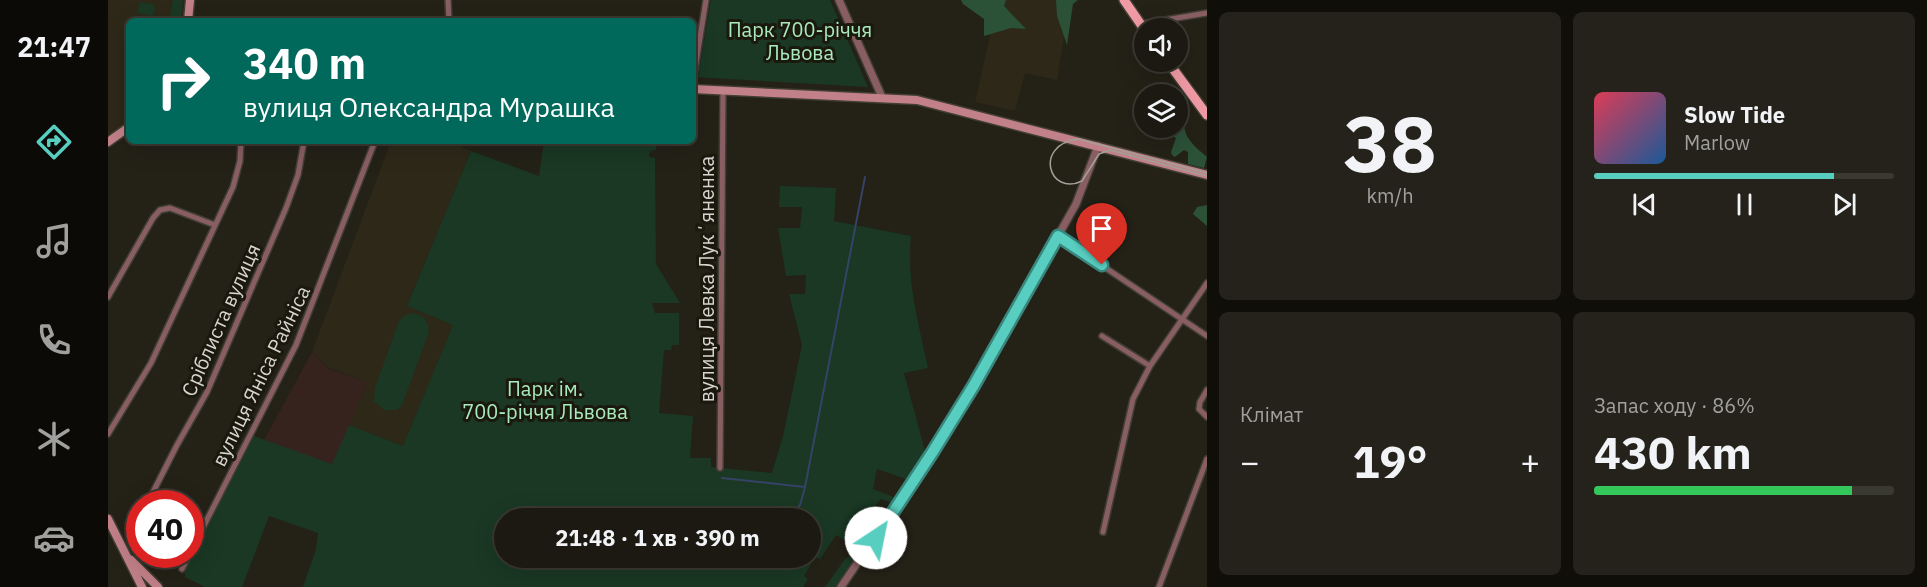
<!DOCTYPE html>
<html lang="uk">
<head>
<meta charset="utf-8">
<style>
	body { margin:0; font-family:"IBM Plex Sans",sans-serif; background:#24221a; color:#f1f3f6; height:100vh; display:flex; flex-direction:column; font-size:22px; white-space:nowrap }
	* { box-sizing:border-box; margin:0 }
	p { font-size:20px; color:#a0a09f }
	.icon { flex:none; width:33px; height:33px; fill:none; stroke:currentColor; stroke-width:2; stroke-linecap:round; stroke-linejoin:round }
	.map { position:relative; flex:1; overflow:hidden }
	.details { display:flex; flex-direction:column; gap:12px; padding:12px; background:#0f0e09; width:720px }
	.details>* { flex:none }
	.top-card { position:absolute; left:18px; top:18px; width:570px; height:126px; border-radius:9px; box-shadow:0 6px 24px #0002,0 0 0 2px #393831; background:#00695c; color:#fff; overflow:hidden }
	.controls { position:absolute; left:1026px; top:18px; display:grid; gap:12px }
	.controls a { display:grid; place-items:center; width:54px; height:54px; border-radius:50%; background:#1b1911; box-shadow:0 6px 24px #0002,0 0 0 2px #393831; font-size:30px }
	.speed { position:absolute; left:18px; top:490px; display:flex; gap:12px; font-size:30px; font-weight:700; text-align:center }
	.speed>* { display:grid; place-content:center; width:78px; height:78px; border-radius:50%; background:#1b1911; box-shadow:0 6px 24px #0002,0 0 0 2px #393831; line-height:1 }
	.speed .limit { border:9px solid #d22; background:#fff; color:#111 }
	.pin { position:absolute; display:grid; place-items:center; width:51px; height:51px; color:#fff; margin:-62px -26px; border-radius:50% 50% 50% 0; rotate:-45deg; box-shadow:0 0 6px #0007 }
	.pin .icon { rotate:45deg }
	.me { position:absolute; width:66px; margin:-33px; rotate:34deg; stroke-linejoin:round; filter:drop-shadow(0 0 4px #0008) }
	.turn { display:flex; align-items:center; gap:21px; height:126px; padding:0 18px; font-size:27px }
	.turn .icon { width:78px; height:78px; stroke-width:2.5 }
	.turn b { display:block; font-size:42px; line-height:51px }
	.big { font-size:45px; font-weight:800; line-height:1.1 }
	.details .card { flex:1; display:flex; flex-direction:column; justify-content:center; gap:9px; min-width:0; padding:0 21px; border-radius:9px; background:#24221a }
	.details .dial { align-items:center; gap:0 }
	.dial b { font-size:78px; line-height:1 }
	.song { display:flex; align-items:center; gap:18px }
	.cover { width:72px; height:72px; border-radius:9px; background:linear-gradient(135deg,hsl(350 70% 55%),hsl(210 70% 35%)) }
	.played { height:6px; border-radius:3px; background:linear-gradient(90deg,#58cec0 80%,#393831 80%) }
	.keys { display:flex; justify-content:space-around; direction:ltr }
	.heat { display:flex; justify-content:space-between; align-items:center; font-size:33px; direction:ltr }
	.charge { height:9px; border-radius:4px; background:linear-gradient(90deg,#34c759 86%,#393831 0) }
	.details .tiles { flex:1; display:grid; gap:12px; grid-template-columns:repeat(2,1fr) }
	.trip { position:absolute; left:386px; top:508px; width:327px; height:60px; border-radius:30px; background:#1b1911; box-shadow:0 6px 24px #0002,0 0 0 2px #393831; font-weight:800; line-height:60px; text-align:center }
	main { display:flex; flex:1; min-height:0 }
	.menu { display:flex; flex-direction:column; width:108px; justify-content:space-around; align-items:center; background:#0b0a07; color:#a0a09f }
	.menu .icon { width:42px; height:42px }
	.menu .current { color:#58cec0 }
	.menu b { font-size:27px; color:#f1f3f6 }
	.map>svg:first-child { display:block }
	.built { fill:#2d2818 }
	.industrial { fill:#36231e }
	.green { fill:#1a3824; fill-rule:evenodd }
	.forest { fill:#2b5137 }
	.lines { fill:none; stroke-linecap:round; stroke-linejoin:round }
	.stream { stroke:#344366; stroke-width:2 }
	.minor-casing { stroke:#413e34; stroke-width:8 }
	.tertiary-casing { stroke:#413e34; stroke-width:10 }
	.secondary-casing { stroke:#413e34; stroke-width:11 }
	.primary-casing { stroke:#413e34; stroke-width:12 }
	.minor { stroke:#885e63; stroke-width:5 }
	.tertiary { stroke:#885e63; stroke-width:7 }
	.secondary { stroke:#c28088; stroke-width:8 }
	.primary { stroke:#f09aa5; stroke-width:9 }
	.tram { stroke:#a2a098; stroke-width:1.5 }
	.route-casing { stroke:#39867d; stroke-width:15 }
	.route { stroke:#58cec0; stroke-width:10 }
	.labels { text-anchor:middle; stroke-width:6; stroke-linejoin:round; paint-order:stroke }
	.park-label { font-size:20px; fill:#a8eabb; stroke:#1b180e }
	.street-label { font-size:20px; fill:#d7d5cf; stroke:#1b180e }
</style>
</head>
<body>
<main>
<nav class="menu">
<b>21:47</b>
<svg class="icon current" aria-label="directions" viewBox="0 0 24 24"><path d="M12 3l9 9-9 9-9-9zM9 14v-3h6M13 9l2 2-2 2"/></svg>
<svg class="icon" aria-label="music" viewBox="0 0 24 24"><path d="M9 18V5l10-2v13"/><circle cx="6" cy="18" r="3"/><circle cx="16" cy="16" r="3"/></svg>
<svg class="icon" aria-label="phone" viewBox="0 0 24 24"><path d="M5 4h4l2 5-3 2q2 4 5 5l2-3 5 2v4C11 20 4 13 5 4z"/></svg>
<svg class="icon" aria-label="climate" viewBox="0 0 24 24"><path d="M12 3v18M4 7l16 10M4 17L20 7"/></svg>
<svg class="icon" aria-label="car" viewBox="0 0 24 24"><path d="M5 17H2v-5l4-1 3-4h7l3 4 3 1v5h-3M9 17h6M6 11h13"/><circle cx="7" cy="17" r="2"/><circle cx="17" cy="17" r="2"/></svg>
</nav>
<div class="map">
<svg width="1099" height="587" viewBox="0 0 1099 587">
	<rect width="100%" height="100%" fill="#242117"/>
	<path class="built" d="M 0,0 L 78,0 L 77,21 L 21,21 L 21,122 L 0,137 Z
		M 890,0 L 962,0 L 949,80 L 917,73 L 907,111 L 867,102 Z
		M 283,141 L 357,141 L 354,148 L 363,151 L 299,306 L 346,325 L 295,446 L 241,425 L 259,382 L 221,368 L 204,352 Z"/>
	<path class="industrial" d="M 995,223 L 999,225 L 984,252 L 979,249 Z
		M 204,352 L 221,369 L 259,382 L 225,465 L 156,440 Z"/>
	<path class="green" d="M 65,0 L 75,0 L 73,21 L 61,21 Z
		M 603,0 L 722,0 L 760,87 L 586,77 L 590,77 Z
		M 32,2 L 46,4 L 47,11 L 44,16 L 29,13 Z
		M 436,141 L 548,141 L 548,150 L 542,151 L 541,157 L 547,158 L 547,163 L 548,264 L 572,303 L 544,303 L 547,313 L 571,313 L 571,345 L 564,345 L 563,350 L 556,350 L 551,413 L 585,416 L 582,458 L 603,458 L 603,467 L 664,473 L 675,436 L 694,345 L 681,294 L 697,294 L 698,275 L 678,276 L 670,228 L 692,228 L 694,207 L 671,207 L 672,186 L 728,188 L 726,221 L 803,236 C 798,280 811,325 820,368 L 796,373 L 817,451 L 803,481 L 769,469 L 765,489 L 791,499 L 788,504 L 773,499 L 739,541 L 728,535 L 712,559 L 707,557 L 696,576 L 700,579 L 695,587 L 195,587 L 208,549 L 210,533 L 161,516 L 134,587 L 97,587 L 77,577 L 77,570 L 146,436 L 224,464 L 241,425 L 295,446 L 345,325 L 299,306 L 363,151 L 431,176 ZM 396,519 L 702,519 L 702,558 L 396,558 Z
		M 303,313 C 315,314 320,320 321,332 L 294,405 L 289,410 L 276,410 L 266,401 L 267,388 L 291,321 L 296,316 Z
		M 740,557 L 744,558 L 745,562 L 728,587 L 717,587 L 737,559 Z"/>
	<path class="forest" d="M 853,0 L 898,0 L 896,6 L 918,29 L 903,28 L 876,36 L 876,19 L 855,4 Z
		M 948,0 L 970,0 L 965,4 L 959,45 L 949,16 Z
		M 1070,114 C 1077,120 1075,128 1079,136 C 1084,145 1091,150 1099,157 L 1096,168 L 1080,164 L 1080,152 L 1076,150 L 1067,157 L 1064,155 L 1063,152 L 1068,138 L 1054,130 L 1055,128 L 1070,128 Z
		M 1099,205 L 1099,226 L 1085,214 L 1089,207 Z"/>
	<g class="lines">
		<path class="stream" d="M 614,478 L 697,487 L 757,177
			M 688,519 L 686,516 L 688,509 L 692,505 L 697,487
			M 676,565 L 678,558"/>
		<g class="minor-casing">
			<path id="minor" d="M 340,0 L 341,21
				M 1033,24 L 1099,13
				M 587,69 L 598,0
				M 950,236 L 1099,336
				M 0,297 L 45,218 L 52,210 L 62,208 L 107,225
				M 994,336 L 1042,366
				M 1099,390 L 1092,402 L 1091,409 L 1099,417
				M 0,434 L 43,363 L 125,187 L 132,161 L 133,141
				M 612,468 L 615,90
				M 39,504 L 69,445 L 99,392 L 178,208 L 190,175 L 196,141
				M 31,520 L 32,519
				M 995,532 L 1025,399 L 1042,366 L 1099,283
				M 82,553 L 188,345 L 267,141
				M 74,569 L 81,555
				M 1051,587 L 1099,459"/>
		</g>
		<g class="tertiary-casing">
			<path id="tertiary" d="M 731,0 L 774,97
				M 733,587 L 824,453 L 866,385 L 968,204 L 990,146"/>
		</g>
		<g class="secondary-casing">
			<path id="secondary" d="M 80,21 L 82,0
				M 585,89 L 809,100 L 1099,175
				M 0,142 L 21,127
				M 0,519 L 34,587
				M 23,560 L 50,587"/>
		</g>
		<g class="primary-casing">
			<path id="primary" d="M 1016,0 L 1036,29
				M 1060,62 L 1099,115"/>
		</g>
		<use href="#minor" class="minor"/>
		<use href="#tertiary" class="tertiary"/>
		<use href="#secondary" class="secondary"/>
		<use href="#primary" class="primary"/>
		<path class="tram" d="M 1099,173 L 970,139 C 925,145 941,197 974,181 L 991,154 L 1002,150 L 1099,176"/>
	</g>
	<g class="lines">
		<g class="route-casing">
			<path id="route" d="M 768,538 L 824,453 L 866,385 L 950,236 L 994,265"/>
		</g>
		<use href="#route" class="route"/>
	</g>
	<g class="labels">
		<g class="park-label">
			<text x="692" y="37">Парк 700-річчя<tspan x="692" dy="23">Львова</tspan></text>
			<text x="437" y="396">Парк ім.<tspan x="437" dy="23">700-річчя Львова</tspan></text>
		</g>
		<g class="street-label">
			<text transform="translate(599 279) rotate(-90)" y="7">вулиця Левка Лукʼяненка</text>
			<text transform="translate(113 320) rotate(-66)" y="7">Сріблиста вулиця</text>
			<text transform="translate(153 376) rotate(-64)" y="7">вулиця Яніса Райніса</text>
		</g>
	</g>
</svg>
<div class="controls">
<a><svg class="icon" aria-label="sound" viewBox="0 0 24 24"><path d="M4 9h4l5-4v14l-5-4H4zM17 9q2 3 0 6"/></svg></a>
<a><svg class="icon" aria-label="layers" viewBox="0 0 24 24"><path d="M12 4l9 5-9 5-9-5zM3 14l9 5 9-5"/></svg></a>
</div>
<div class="speed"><div class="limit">40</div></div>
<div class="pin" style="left:994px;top:265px;background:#d93025"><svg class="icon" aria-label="arrive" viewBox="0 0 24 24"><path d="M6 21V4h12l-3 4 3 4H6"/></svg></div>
<svg class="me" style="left:768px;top:538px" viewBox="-20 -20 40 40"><circle r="19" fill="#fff"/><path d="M0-13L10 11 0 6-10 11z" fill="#58cec0"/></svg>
<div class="trip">21:48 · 1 хв · 390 m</div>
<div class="top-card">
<div class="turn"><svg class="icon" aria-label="right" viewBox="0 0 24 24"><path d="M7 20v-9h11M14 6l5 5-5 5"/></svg><div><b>340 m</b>вулиця Олександра Мурашка</div></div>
</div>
</div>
<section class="details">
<div class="tiles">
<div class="card dial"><b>38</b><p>km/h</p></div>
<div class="card">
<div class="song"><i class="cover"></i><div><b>Slow Tide</b><p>Marlow</p></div></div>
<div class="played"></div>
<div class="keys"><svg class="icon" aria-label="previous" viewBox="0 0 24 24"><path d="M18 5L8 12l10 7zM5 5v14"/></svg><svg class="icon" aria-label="pause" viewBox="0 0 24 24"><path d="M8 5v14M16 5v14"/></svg><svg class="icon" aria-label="next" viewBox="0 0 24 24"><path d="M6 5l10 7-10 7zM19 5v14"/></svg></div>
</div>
<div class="card"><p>Клімат</p>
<div class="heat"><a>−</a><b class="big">19°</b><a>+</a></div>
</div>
<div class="card"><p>Запас ходу · 86%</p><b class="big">430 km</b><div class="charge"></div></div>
</div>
</section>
</main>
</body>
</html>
